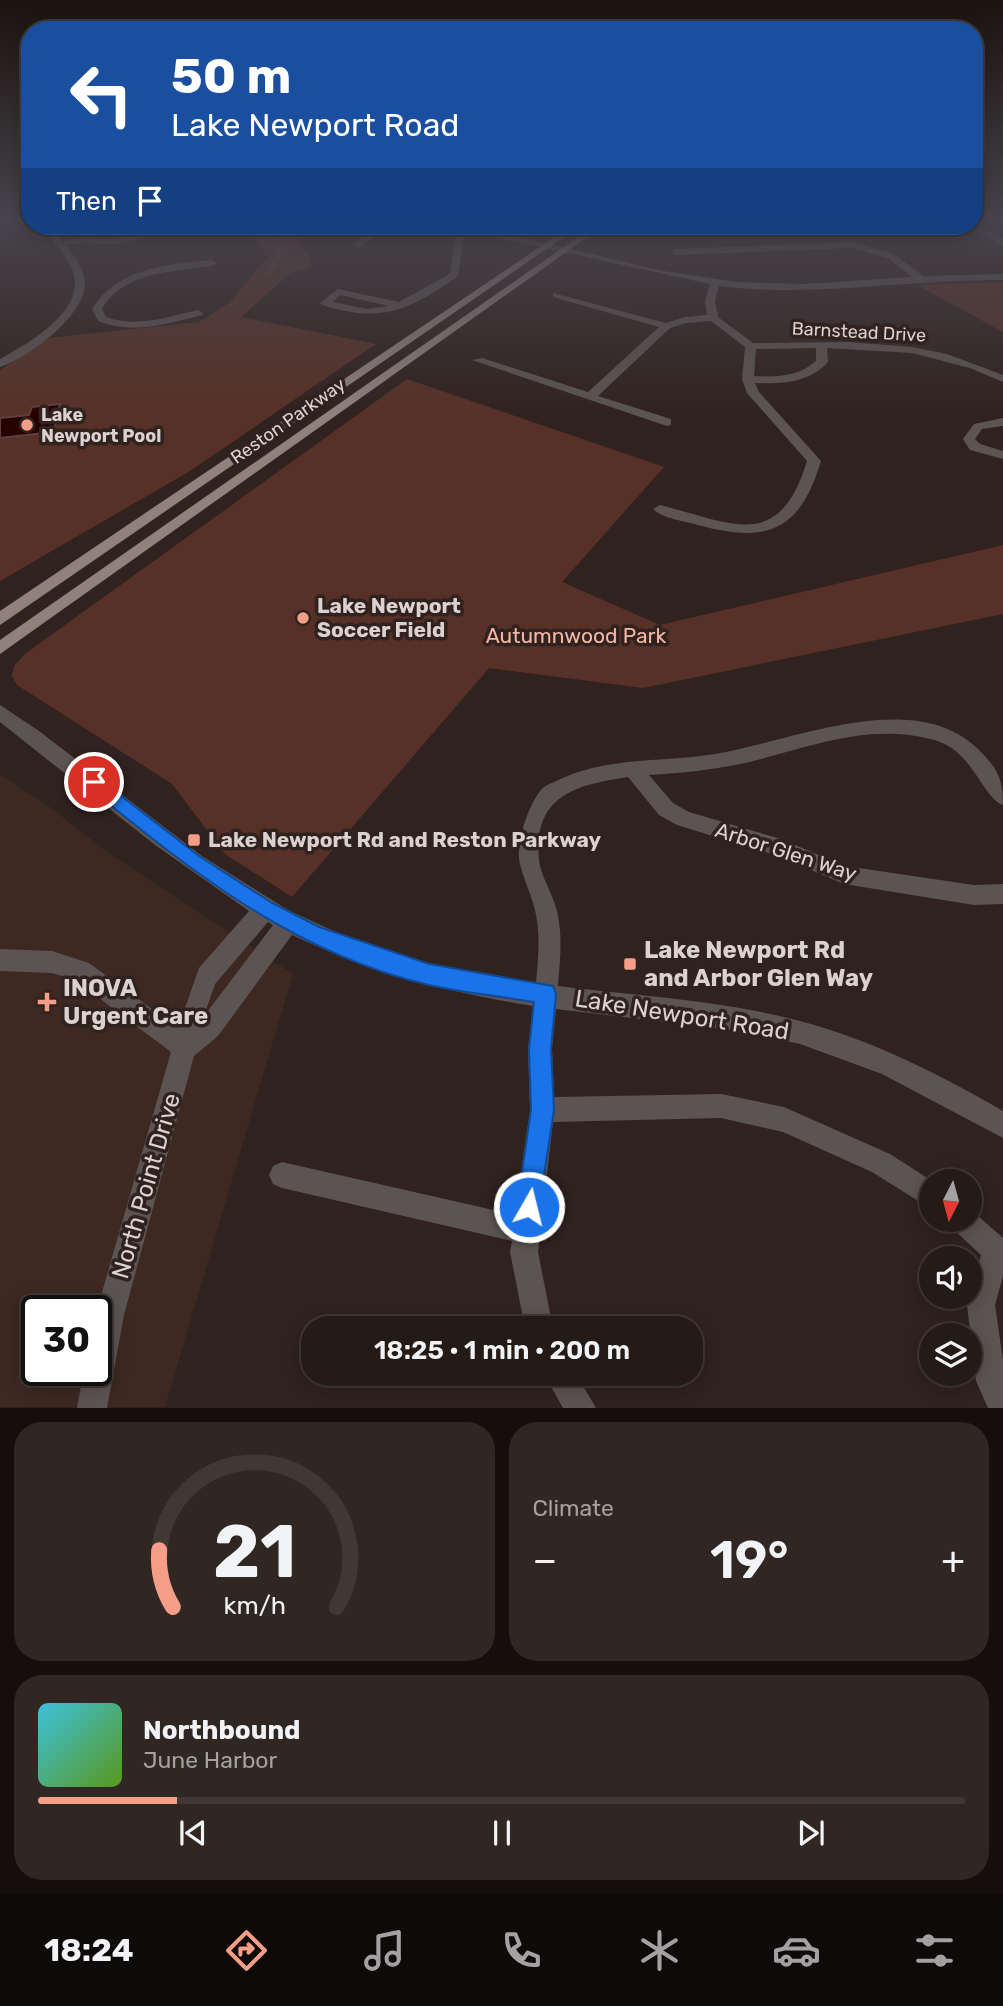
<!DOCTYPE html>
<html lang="en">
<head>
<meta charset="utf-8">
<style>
	body { margin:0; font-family:Rubik,sans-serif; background:#302723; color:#f1f3f6; height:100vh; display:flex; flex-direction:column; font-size:26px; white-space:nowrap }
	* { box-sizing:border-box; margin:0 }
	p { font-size:23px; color:#a3a1a1 }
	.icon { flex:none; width:38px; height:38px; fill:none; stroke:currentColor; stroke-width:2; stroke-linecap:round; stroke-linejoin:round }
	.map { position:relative; height:1408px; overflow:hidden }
	.details { display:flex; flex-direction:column; gap:14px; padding:14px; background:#140e0c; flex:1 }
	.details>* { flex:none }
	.top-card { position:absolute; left:21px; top:21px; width:962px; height:214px; border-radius:28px; box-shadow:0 4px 18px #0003,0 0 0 2px #413835; background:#1a4fa0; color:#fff; overflow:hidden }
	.needle { width:46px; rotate:186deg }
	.fabs { position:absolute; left:919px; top:1169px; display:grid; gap:14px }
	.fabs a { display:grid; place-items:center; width:63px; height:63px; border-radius:50%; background:#241a16; box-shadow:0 4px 18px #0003,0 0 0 2px #413835; font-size:35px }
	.speed { position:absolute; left:21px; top:1295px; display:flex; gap:14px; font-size:35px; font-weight:700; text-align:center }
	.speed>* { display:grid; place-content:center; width:91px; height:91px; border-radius:50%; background:#241a16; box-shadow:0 4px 18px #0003,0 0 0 2px #413835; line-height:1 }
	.speed .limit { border:4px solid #111; border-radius:10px; background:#fff; color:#111 }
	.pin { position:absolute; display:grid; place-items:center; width:60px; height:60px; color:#fff; margin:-30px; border:4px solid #fff; border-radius:50%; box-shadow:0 2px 7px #0007 }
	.me { position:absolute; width:77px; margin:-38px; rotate:8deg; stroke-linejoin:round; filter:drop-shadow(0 0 5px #0008) }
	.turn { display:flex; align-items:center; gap:24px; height:147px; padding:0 35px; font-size:32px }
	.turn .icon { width:91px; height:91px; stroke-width:2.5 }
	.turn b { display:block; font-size:49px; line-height:60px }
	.then { display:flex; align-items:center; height:66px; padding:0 35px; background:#0003; gap:14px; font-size:26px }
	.big { font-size:52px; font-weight:600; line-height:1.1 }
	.details .tile { flex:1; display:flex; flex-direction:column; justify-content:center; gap:10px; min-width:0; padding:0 24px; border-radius:28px; background:#302723 }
	.details .dial { align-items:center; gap:0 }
	.dial svg { height:182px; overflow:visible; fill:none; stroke:#413835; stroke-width:7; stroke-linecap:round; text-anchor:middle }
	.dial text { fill:#f1f3f6; stroke:none }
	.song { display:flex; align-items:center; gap:21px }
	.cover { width:84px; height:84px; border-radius:10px; background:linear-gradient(135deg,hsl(190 70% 55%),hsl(90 70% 35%)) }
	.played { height:7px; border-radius:4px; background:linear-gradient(90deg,#f49e87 15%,#413835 15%) }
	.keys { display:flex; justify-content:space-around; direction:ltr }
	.heat { display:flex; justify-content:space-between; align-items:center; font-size:38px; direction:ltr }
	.details .tiles { flex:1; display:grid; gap:14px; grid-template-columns:1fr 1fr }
	.tile:last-child { grid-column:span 2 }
	.trip { position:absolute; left:301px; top:1316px; width:402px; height:70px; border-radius:28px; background:#241a16; box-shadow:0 4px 18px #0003,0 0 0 2px #413835; font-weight:600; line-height:70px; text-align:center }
	.tab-bar { display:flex; height:112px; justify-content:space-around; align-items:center; background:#0e0a09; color:#a3a1a1 }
	.tab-bar .icon { width:49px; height:49px }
	.tab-bar .current { color:#f49e87 }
	.tab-bar b { font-size:32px; color:#f1f3f6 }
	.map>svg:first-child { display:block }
	.built { fill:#3d2822; fill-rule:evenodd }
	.green { fill:#573127 }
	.water { fill:#260100; stroke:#5c3f3e; stroke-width:2 }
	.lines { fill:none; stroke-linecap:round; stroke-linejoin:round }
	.stream { stroke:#5c3f3e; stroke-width:3.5 }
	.minor { fill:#5b5452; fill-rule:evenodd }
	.major { fill:#90817d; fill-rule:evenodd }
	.route { fill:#1a73e8; stroke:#114b97; stroke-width:2 }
	.poi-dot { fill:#f49e87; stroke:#30221e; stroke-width:2.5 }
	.labels { text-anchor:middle; stroke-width:7; stroke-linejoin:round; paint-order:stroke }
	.far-street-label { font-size:18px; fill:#dbd1cf; stroke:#30221e }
	.far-poi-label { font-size:18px; font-weight:bold; fill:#dbd1cf; stroke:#30221e; text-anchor:start }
	.poi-label { font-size:21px; font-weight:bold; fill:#dbd1cf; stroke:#30221e; text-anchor:start }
	.park-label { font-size:21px; fill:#f6b6a5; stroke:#30221e }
	.street-label { font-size:21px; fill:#dbd1cf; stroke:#30221e }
	.near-poi-label { font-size:24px; font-weight:bold; fill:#dbd1cf; stroke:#30221e; text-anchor:start }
	.near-street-label { font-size:24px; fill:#dbd1cf; stroke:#30221e }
</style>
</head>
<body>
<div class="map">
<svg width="1003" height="1408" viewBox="0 0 1003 1408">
	<rect width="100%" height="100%" fill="#30221e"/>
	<path class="built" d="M 0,774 L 50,807 L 106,851 L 293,974 L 165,1407 L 0,1407 ZM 37,1311 L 96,1311 L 96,1370 L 37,1370 Z"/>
	<path class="green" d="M 242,226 L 326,226 L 298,240 L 311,259 L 310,267 L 289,274 L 241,317 L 376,344 L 190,471 L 0,581 L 0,370 L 49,338 L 199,322 L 229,303 L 268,257 Z
		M 1003,282 L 1003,332 L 917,285 Z
		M 407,379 L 664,467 L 562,582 L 660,625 L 1003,545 L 1003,614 L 643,688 L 489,668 L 292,897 L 225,854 L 172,784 L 17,685 L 12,676 L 14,666 L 26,653 Z"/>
	<path class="water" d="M 60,404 L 53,432 L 0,438 L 0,418 L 29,415 L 32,407 Z"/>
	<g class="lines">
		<path class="stream" d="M 262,226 L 269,231 L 280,256 L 266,275"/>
		<path class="minor" d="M 975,224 L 1003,239 L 1003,246 L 969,226 Z
			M 44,226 L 52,226 L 62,241 C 82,237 102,241 122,238 C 153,233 176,224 208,226 L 158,234 L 120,244 L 80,243 L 66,245 C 75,257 85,269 85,285 C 83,317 28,358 0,367 L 0,359 C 29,343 91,308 71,267 C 64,251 50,241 44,226 Z
			M 375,226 L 384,226 L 362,247 L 356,247 L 356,243 Z
			M 441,226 L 470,226 L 664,271 L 737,282 L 804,284 L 912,277 L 888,258 L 852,248 L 675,255 L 670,252 L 675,249 L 852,242 L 894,254 L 923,276 L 1003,274 L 1003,280 C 908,279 814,298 719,286 L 715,301 L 718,317 L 753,343 L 848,342 L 912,347 L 947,354 L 1003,375 L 1003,382 L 970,368 L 912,353 L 827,348 L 828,362 C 809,383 782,384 755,383 L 759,392 L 821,461 C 800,531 768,544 698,525 C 685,521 663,519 653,509 L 660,505 C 732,523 779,553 807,461 L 747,393 L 742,379 L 745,347 L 711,321 L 686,323 L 670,328 L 598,396 L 671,419 L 671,425 L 667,426 L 472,360 L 482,358 L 588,392 L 659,327 L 553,297 L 553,293 L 666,323 L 685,317 L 707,315 L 705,301 L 710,284 L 471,232 L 464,237 L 458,276 C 423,301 391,321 346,311 C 337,309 327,308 320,303 L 338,289 L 399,302 L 446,276 L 450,273 L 456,236 L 461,231 ZM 340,295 L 389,306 L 367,309 L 333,302 ZM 816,348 L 816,361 C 798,377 777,377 754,376 L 756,349 Z
			M 212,260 L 217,263 L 215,265 C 175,273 126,269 102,309 L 106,317 C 137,328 167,317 198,310 L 203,313 L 202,315 C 166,324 134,335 98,321 L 92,309 C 117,268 168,264 212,260 Z
			M 1003,418 L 1003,426 L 982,429 L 975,439 L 980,444 L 1003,451 L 1003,459 L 970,450 L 963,439 L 974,424 Z
			M 0,705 L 39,731 L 202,856 L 288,910 L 338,933 L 406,957 L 450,968 L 536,983 C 538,958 541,935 535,910 C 531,894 524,880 520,864 C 515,845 528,805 541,790 C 544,786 550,784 554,782 C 605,756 660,763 715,754 C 790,742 915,685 979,750 C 998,769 1003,779 1003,805 C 984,799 973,754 940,742 C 873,720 809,748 745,763 C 713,770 681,773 649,775 L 673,803 L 689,812 L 781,839 L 845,866 L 974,885 L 1003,884 L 1003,904 L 974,905 L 844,884 L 778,856 L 677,825 L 659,815 L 628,777 C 576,785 533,795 539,860 C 541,877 553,894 557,911 C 563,937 560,960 558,986 C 638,996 721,1000 800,1021 C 872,1040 939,1074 1003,1111 L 1003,1138 L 882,1074 L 800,1044 L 724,1029 L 556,1009 L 552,1049 L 554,1097 L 721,1094 L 784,1107 L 890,1154 L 932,1181 L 931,1209 L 872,1172 L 783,1132 L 721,1118 L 553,1122 L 538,1252 L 553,1328 L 525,1328 L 510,1252 L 512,1241 L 282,1188 L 273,1184 L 269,1175 L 273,1166 L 282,1162 L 515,1215 L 530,1110 L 528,1049 L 533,1006 C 449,993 369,971 292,935 L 218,1036 L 194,1056 L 124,1315 L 107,1408 L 77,1408 L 84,1370 L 96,1370 L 96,1313 L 171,1052 L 75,980 L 52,973 L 0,971 L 0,949 L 52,951 L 89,963 L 178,1028 L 199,968 L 249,911 L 155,845 L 0,722 ZM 268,922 L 273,925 L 204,1016 L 215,984 Z
			M 970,1209 L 1003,1238 L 1003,1276 L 995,1305 L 1003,1360 L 1003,1408 L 988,1408 L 976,1381 L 967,1305 L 981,1255 L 954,1230 L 951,1220 L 970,1220 Z
			M 544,1374 L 576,1374 L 596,1408 L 563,1408 Z"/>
		<path class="major" d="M 571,226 L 580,226 L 0,625 L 0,611 Z
			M 594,226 L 603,226 L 0,654 L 0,640 Z"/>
	</g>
	<linearGradient id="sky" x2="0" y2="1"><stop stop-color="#1a1310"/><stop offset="0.53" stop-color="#48444c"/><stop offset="1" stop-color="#48444c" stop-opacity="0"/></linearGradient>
	<rect width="1003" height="415" fill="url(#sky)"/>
	<path class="route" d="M 94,775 L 199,856 L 272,903 L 319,927 L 429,964 L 553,986 L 556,994 L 551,1049 L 554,1110 L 538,1215 L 529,1219 L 521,1215 L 517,1207 L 531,1110 L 529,1049 L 534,1002 C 499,996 464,993 429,985 C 293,953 194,873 88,787 L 85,782 L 88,777 Z"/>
	<g class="poi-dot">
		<circle cx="27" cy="425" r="7"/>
		<circle cx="303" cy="618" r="7"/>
		<rect x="187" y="833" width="14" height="14" rx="3.5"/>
		<rect x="623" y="957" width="14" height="14" rx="3.5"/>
		<path d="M43.5 991.5h7v7h7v7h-7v7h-7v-7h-7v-7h7z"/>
	</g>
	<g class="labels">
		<g class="far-street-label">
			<text transform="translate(859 332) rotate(3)" y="6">Barnstead Drive</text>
			<text transform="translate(288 421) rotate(-35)" y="6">Reston Parkway</text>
		</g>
		<g class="far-poi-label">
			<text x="41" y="421">Lake<tspan x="41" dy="21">Newport Pool</tspan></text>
		</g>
		<g class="poi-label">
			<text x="317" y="613">Lake Newport<tspan x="317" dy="24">Soccer Field</tspan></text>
			<text x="208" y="847">Lake Newport Rd and Reston Parkway</text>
		</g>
		<g class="park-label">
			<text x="576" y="643">Autumnwood Park</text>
		</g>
		<g class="street-label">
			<text transform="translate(786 852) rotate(18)" y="7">Arbor Glen Way</text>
		</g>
		<g class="near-poi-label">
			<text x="644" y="958">Lake Newport Rd<tspan x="644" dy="28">and Arbor Glen Way</tspan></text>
			<text x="63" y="996">INOVA<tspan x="63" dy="28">Urgent Care</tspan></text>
		</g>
		<g class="near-street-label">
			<text transform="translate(682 1015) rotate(9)" y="8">Lake Newport Road</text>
			<text transform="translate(146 1186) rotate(-74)" y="8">North Point Drive</text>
		</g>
	</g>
</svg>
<div class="fabs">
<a><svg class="needle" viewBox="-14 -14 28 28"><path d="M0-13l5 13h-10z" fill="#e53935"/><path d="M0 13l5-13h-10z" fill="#a3a1a1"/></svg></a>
<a><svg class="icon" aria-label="sound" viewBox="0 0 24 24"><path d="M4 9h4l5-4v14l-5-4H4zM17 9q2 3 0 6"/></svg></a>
<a><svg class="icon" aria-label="layers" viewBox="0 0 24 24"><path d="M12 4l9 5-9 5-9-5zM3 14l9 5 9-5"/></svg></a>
</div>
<div class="speed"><div class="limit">30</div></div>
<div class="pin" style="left:94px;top:782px;background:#d93025"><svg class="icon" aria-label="arrive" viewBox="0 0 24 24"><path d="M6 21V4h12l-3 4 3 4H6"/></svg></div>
<svg class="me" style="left:529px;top:1207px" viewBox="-20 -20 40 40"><circle r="17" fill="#1a73e8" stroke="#fff" stroke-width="3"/><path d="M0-11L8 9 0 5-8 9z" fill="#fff"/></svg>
<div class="trip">18:25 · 1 min · 200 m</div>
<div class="top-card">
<div class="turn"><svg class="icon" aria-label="left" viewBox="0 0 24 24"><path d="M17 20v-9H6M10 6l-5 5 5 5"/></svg><div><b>50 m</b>Lake Newport Road</div></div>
<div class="then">Then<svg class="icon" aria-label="arrive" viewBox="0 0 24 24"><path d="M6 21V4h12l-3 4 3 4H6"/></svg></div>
</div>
</div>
<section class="details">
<div class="tiles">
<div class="tile dial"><svg viewBox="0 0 100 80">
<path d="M14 69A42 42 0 1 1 86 69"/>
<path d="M14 69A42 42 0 0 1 8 44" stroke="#f49e87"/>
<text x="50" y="56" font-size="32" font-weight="700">21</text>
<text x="50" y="72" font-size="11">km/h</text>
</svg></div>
<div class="tile"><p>Climate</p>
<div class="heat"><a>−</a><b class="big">19°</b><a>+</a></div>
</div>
<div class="tile">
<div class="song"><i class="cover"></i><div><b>Northbound</b><p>June Harbor</p></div></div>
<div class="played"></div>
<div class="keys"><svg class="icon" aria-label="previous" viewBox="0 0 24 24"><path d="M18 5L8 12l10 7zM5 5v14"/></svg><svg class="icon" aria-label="pause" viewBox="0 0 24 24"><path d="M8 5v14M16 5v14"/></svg><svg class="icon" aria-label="next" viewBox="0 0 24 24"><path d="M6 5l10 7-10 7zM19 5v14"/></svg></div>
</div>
</div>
</section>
<nav class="tab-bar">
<b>18:24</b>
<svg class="icon current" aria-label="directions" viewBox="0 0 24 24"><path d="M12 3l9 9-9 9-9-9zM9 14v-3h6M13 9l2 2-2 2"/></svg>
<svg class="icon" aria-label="music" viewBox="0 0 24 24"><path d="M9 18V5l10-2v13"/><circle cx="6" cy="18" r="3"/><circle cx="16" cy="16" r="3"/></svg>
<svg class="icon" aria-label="phone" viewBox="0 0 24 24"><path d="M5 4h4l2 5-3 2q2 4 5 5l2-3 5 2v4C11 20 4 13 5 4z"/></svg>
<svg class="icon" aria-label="climate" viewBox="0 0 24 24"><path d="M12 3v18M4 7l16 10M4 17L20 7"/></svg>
<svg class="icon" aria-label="car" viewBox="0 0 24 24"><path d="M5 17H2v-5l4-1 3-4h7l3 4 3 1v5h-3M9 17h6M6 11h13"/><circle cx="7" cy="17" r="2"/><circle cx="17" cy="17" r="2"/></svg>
<svg class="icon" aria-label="filters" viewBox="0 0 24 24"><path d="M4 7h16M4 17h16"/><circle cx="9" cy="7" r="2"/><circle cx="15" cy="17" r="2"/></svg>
</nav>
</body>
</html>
